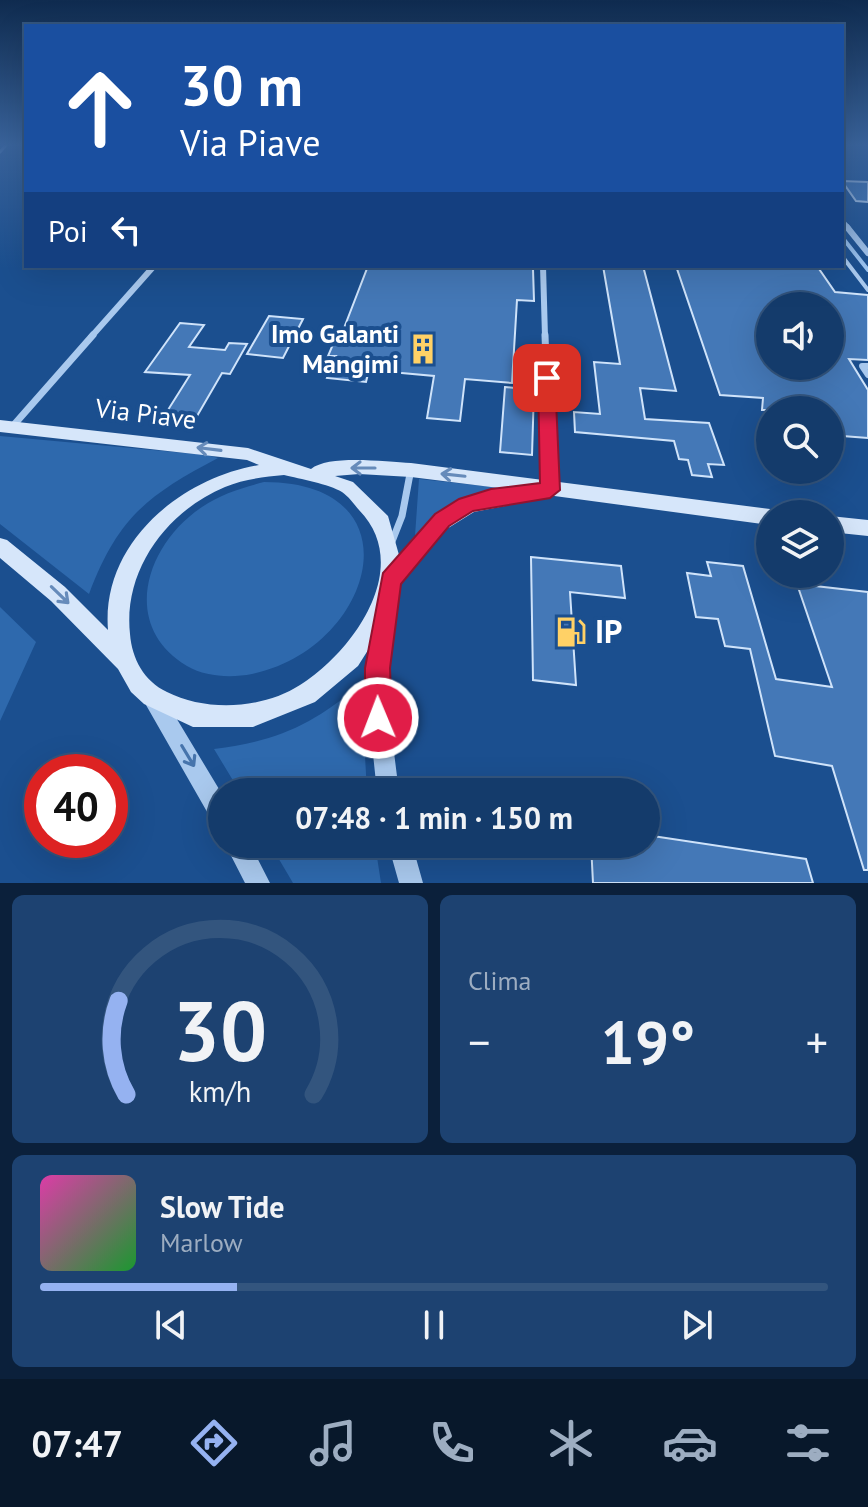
<!DOCTYPE html>
<html lang="it">
<head>
<meta charset="utf-8">
<style>
	body { margin:0; font-family:"PT Sans",sans-serif; background:#1d4271; color:#f1f3f6; height:100vh; display:flex; flex-direction:column; font-size:30px; white-space:nowrap }
	* { box-sizing:border-box; margin:0 }
	p { font-size:26px; color:#9dadc1 }
	.icon { flex:none; width:44px; height:44px; fill:none; stroke:currentColor; stroke-width:2; stroke-linecap:round; stroke-linejoin:round }
	.map { position:relative; height:883px; overflow:hidden }
	.details { display:flex; flex-direction:column; gap:12px; padding:12px; background:#0b203b; flex:1 }
	.details>* { flex:none }
	.guide { position:absolute; left:24px; top:24px; width:820px; height:244px; border-radius:0px; box-shadow:0 8px 32px #0002,0 0 0 2px #33557e; background:#1a4fa0; color:#fff; overflow:hidden }
	.buttons { position:absolute; left:756px; top:292px; display:grid; gap:16px }
	.buttons a { display:grid; place-items:center; width:88px; height:88px; border-radius:50%; background:#143b6b; box-shadow:0 8px 32px #0002,0 0 0 2px #33557e; font-size:40px }
	.speed { position:absolute; left:24px; top:754px; display:flex; gap:16px; font-size:40px; font-weight:700; text-align:center }
	.speed>* { display:grid; place-content:center; width:104px; height:104px; border-radius:50%; background:#143b6b; box-shadow:0 8px 32px #0002,0 0 0 2px #33557e; line-height:1 }
	.speed .limit { border:12px solid #d22; background:#fff; color:#111 }
	.pin { position:absolute; display:grid; place-items:center; width:68px; height:68px; color:#fff; margin:-34px; border-radius:16px; box-shadow:0 4px 12px #0006 }
	.me { position:absolute; width:88px; margin:-44px; rotate:359deg; stroke-linejoin:round; filter:drop-shadow(0 0 6px #0008) }
	.turn { display:flex; align-items:center; gap:28px; height:168px; padding:0 24px; font-size:36px }
	.turn .icon { width:104px; height:104px; stroke-width:2.5 }
	.turn b { display:block; font-size:56px; line-height:68px }
	.then { display:flex; align-items:center; height:76px; padding:0 24px; background:#0003; gap:16px; font-size:30px }
	.big { font-size:60px; font-weight:600; line-height:1.1 }
	.details .tile { flex:1; display:flex; flex-direction:column; justify-content:center; gap:12px; min-width:0; padding:0 28px; border-radius:12px; background:#1d4271 }
	.details .dial { align-items:center; gap:0 }
	.dial svg { height:208px; overflow:visible; fill:none; stroke:#33557e; stroke-width:7; stroke-linecap:round; text-anchor:middle }
	.dial text { fill:#f1f3f6; stroke:none }
	.song { display:flex; align-items:center; gap:24px }
	.cover { width:96px; height:96px; border-radius:12px; background:linear-gradient(135deg,hsl(320 70% 55%),hsl(130 70% 35%)) }
	.played { height:8px; border-radius:4px; background:linear-gradient(90deg,#95b2f1 25%,#33557e 25%) }
	.keys { display:flex; justify-content:space-around; direction:ltr }
	.heat { display:flex; justify-content:space-between; align-items:center; font-size:44px; direction:ltr }
	.details .tiles { flex:1; display:grid; gap:12px; grid-template-columns:1fr 1fr }
	.tile:last-child { grid-column:span 2 }
	.trip { position:absolute; left:208px; top:778px; width:452px; height:80px; border-radius:40px; background:#143b6b; box-shadow:0 8px 32px #0002,0 0 0 2px #33557e; font-weight:600; line-height:80px; text-align:center }
	.dock { display:flex; height:128px; justify-content:space-around; align-items:center; background:#08182b; color:#9dadc1 }
	.dock .icon { width:56px; height:56px }
	.dock .selected { color:#95b2f1 }
	.dock b { font-size:36px; color:#f1f3f6 }
	.map>svg:first-child { display:block }
	.green { fill:#2e69ad }
	.lines { fill:none; stroke-linecap:round; stroke-linejoin:round }
	.stream-far1 { stroke:#9cc4f0; stroke-width:3 }
	.stream { stroke:#9cc4f0; stroke-width:4 }
	.building { fill:#4478b7; stroke:#cfe3fa; stroke-width:2; fill-rule:evenodd }
	.service-far2 { stroke:#a9c9ee; stroke-width:4 }
	.service-far1 { stroke:#a9c9ee; stroke-width:6 }
	.service { stroke:#a9c9ee; stroke-width:7 }
	.minor-far3 { stroke:#a9c9ee; stroke-width:5 }
	.minor-far2 { stroke:#a9c9ee; stroke-width:6 }
	.minor-far1 { stroke:#a9c9ee; stroke-width:7 }
	.minor { stroke:#a9c9ee; stroke-width:10 }
	.tertiary { fill:#a9c9ee; fill-rule:evenodd }
	.secondary { fill:#d6e6fa; fill-rule:evenodd }
	.oneway { stroke:#668bba }
	.oneway2 { stroke:#4674ac }
	.route { fill:#e11d48; stroke:#92132f; stroke-width:2 }
	.labels { text-anchor:middle; stroke-width:8; stroke-linejoin:round; paint-order:stroke }
	.poi-label { font-size:26px; font-weight:bold; fill:#fff; stroke:#1b4f8f; text-anchor:end }
	.street-label { font-size:26px; fill:#fff; stroke:#1b4f8f }
	.near-poi-label { font-size:32px; font-weight:bold; fill:#fff; stroke:#1b4f8f; text-anchor:start }
</style>
</head>
<body>
<div class="map">
<svg width="868" height="883" viewBox="0 0 868 883">
	<rect width="100%" height="100%" fill="#1b4f8f"/>
	<path class="green" d="M 0,436 L 207,455 L 218,458 C 148,495 118,517 89,594 L 0,524 Z
		M 419,479 L 503,488 C 466,497 441,507 415,536 Z
		M 264,482 C 421,482 374,649 252,674 C 231,678 206,677 187,666 C 120,626 145,545 202,507 C 221,494 242,488 264,482 Z
		M 0,607 L 36,642 L 0,721 Z
		M 361,684 L 367,792 L 240,792 L 214,749 C 278,741 312,725 361,684 Z
		M 270,844 L 375,844 L 381,883 L 293,883 Z"/>
	<g class="lines">
		<path class="stream-far1" d="M 0,152 L 7,144"/>
		<path class="stream" d="M 842,237 L 868,270"/>
	</g>
	<path class="building" d="M 842,181 L 868,182 L 868,202 L 856,201 Z
		M 368,266 L 533,269 L 534,301 L 517,300 L 512,383 L 465,379 L 460,421 L 427,418 L 434,376 L 369,370 L 366,382 L 327,378 L 336,356 L 328,356 L 340,328 L 344,328 Z
		M 603,266 L 643,266 L 676,391 L 640,388 L 645,419 L 709,423 L 724,465 L 708,464 L 712,477 L 692,475 L 688,460 L 679,459 L 674,441 L 575,432 L 574,412 L 600,414 L 594,362 L 620,364 Z
		M 676,266 L 817,266 L 835,292 L 868,295 L 868,360 L 849,359 L 868,390 L 868,438 L 830,435 L 830,410 L 762,410 L 763,398 L 720,395 ZM 770,306 L 830,306 L 830,366 L 770,366 Z
		M 269,316 L 303,319 L 283,358 L 247,354 Z
		M 180,323 L 204,325 L 189,347 L 225,350 L 229,343 L 247,344 L 230,374 L 222,373 L 193,423 L 161,421 L 190,375 L 145,372 Z
		M 505,387 L 534,390 L 532,455 L 500,452 Z
		M 531,557 L 621,566 L 625,598 L 570,592 L 576,685 L 533,680 Z
		M 707,562 L 743,566 L 776,679 L 832,687 L 797,584 L 868,592 L 868,870 L 864,870 L 832,766 L 775,756 L 750,649 L 725,646 L 718,619 L 696,617 L 687,573 L 711,576 Z
		M 646,835 L 806,859 L 813,883 L 593,883 L 591,844 L 646,844 Z"/>
	<g class="lines">
		<path class="service-far2" d="M 842,256 L 868,290"/>
		<path class="service-far1" d="M 868,366 L 862,366 L 868,375
			M 410,476 L 411,470"/>
		<path class="service" d="M 391,544 L 402,516 L 410,474"/>
		<path class="minor-far3" d="M 842,221 L 849,229"/>
		<path class="minor-far2" d="M 847,227 L 868,253
			M 543,266 L 545,337
			M 91,337 L 154,266"/>
		<path class="minor-far1" d="M 545,335 L 550,476
			M 12,427 L 93,335"/>
		<path class="minor" d="M 550,474 L 550,490"/>
		<path class="tertiary" d="M 385,601 L 391,604 L 394,610 L 387,697 L 399,792 L 377,792 L 367,697 L 376,610 L 379,604 Z
			M 153,688 L 160,691 L 222,794 L 222,827 L 214,824 L 146,705 L 143,698 L 146,691 Z
			M 225,844 L 250,844 L 270,883 L 245,883 Z
			M 388,844 L 412,844 L 423,883 L 399,883 Z"/>
		<path class="secondary" d="M 0,420 L 248,448 L 311,469 C 329,454 387,462 411,463 L 770,509 L 778,514 L 770,514 L 770,525 L 547,495 L 540,499 L 474,512 L 445,530 L 396,587 L 387,620 L 358,666 L 315,702 L 253,727 L 193,727 L 144,704 L 131,692 L 118,669 L 51,601 L 0,558 L 0,538 L 7,540 L 65,587 L 108,630 C 101,543 181,478 259,465 L 247,460 L 0,432 ZM 359,474 L 411,477 L 507,489 C 457,499 430,515 399,555 L 388,516 L 353,482 L 335,476 ZM 284,475 C 300,479 329,484 342,492 C 348,496 354,504 359,510 C 414,566 354,651 300,685 C 263,709 206,712 167,692 C 144,681 132,659 130,634 C 123,570 167,511 225,487 C 244,479 264,477 284,475 Z
			M 830,516 L 868,520 L 868,536 L 830,532 Z"/>
	</g>
	<defs><path id="oneway-shaft" d="M-6 0H5M1.5-3L5.5 0L1.5 3" fill="none" stroke-width="1.6" stroke-linecap="round" stroke-linejoin="round" transform="scale(2)"/></defs>
	<g class="oneway">
		<use href="#oneway-shaft" transform="translate(209 449) rotate(-173)"/>
		<use href="#oneway-shaft" transform="translate(363 468) rotate(-180)"/>
		<use href="#oneway-shaft" transform="translate(453 475) rotate(-174)"/>
		<use href="#oneway-shaft" transform="translate(60 595) rotate(44)"/>
	</g>
	<use class="oneway2" href="#oneway-shaft" transform="translate(188 756) rotate(59)"/>
	<linearGradient id="sky" x2="0" y2="1"><stop stop-color="#0f2b4f"/><stop offset="0.54" stop-color="#39639b"/><stop offset="1" stop-color="#39639b" stop-opacity="0"/></linearGradient>
	<rect width="868" height="268" fill="url(#sky)"/>
	<path class="route" d="M 547,373 L 555,378 L 560,490 L 550,498 L 473,511 L 449,526 L 401,584 L 390,668 L 392,718 L 388,727 L 378,731 L 369,727 L 365,718 L 365,668 L 383,573 L 435,514 L 459,499 L 491,489 L 540,483 L 538,378 Z"/>
	<defs>
		<g id="building-bare" transform="scale(2.4)"><path d="M-4-6H4V6H1V3H-1V6H-4ZM-2.5-4.3h1.7v1.8h-1.7ZM.8-4.3h1.7v1.8H.8ZM-2.5-1h1.7V.8h-1.7ZM.8-1h1.7V.8H.8Z" fill="#ffd166" stroke="#1b4f8f" stroke-width="2.5" paint-order="stroke"/></g>
		<g id="fuel-bare" transform="scale(2.4)"><path d="M-5.5-6h7V0h2V4h1.3V-2.5L3-4.5l.8-.8L6-3V5H2.5V1h-1V6h-7ZM-4.2-4.7v3.2H.2V-4.7Z" fill="#ffd166" stroke="#1b4f8f" stroke-width="2.5" paint-order="stroke"/></g>
	</defs>
	<g fill-rule="evenodd">
		<use href="#building-bare" x="423" y="349"/>
		<use href="#fuel-bare" x="571" y="632"/>
	</g>
	<g class="labels">
		<g class="poi-label">
			<text x="399" y="343">Imo Galanti<tspan x="399" dy="30">Mangimi</tspan></text>
		</g>
		<g class="street-label">
			<text transform="translate(146 414) rotate(7)" y="9">Via Piave</text>
		</g>
		<g class="near-poi-label">
			<text x="595" y="643">IP</text>
		</g>
	</g>
</svg>
<div class="buttons">
<a><svg class="icon" aria-label="sound" viewBox="0 0 24 24"><path d="M4 9h4l5-4v14l-5-4H4zM17 9q2 3 0 6"/></svg></a>
<a><svg class="icon" aria-label="search" viewBox="0 0 24 24"><circle cx="10" cy="10" r="6"/><path d="M15 15l6 6"/></svg></a>
<a><svg class="icon" aria-label="layers" viewBox="0 0 24 24"><path d="M12 4l9 5-9 5-9-5zM3 14l9 5 9-5"/></svg></a>
</div>
<div class="speed"><div class="limit">40</div></div>
<div class="pin" style="left:547px;top:378px;background:#d93025"><svg class="icon" aria-label="arrive" viewBox="0 0 24 24"><path d="M6 21V4h12l-3 4 3 4H6"/></svg></div>
<svg class="me" style="left:378px;top:718px" viewBox="-20 -20 40 40"><circle r="17" fill="#e11d48" stroke="#fff" stroke-width="3"/><path d="M0-11L8 9 0 5-8 9z" fill="#fff"/></svg>
<div class="trip">07:48 · 1 min · 150 m</div>
<div class="guide">
<div class="turn"><svg class="icon" aria-label="ahead" viewBox="0 0 24 24"><path d="M12 20V5M6 11l6-6 6 6"/></svg><div><b>30 m</b>Via Piave</div></div>
<div class="then">Poi<svg class="icon" aria-label="left" viewBox="0 0 24 24"><path d="M17 20v-9H6M10 6l-5 5 5 5"/></svg></div>
</div>
</div>
<section class="details">
<div class="tiles">
<div class="tile dial"><svg viewBox="0 0 100 80">
<path d="M14 69A42 42 0 1 1 86 69"/>
<path d="M14 69A42 42 0 0 1 11 33" stroke="#95b2f1"/>
<text x="50" y="56" font-size="32" font-weight="700">30</text>
<text x="50" y="72" font-size="11">km/h</text>
</svg></div>
<div class="tile"><p>Clima</p>
<div class="heat"><a>−</a><b class="big">19°</b><a>+</a></div>
</div>
<div class="tile">
<div class="song"><i class="cover"></i><div><b>Slow Tide</b><p>Marlow</p></div></div>
<div class="played"></div>
<div class="keys"><svg class="icon" aria-label="previous" viewBox="0 0 24 24"><path d="M18 5L8 12l10 7zM5 5v14"/></svg><svg class="icon" aria-label="pause" viewBox="0 0 24 24"><path d="M8 5v14M16 5v14"/></svg><svg class="icon" aria-label="next" viewBox="0 0 24 24"><path d="M6 5l10 7-10 7zM19 5v14"/></svg></div>
</div>
</div>
</section>
<nav class="dock">
<b>07:47</b>
<svg class="icon selected" aria-label="directions" viewBox="0 0 24 24"><path d="M12 3l9 9-9 9-9-9zM9 14v-3h6M13 9l2 2-2 2"/></svg>
<svg class="icon" aria-label="music" viewBox="0 0 24 24"><path d="M9 18V5l10-2v13"/><circle cx="6" cy="18" r="3"/><circle cx="16" cy="16" r="3"/></svg>
<svg class="icon" aria-label="phone" viewBox="0 0 24 24"><path d="M5 4h4l2 5-3 2q2 4 5 5l2-3 5 2v4C11 20 4 13 5 4z"/></svg>
<svg class="icon" aria-label="climate" viewBox="0 0 24 24"><path d="M12 3v18M4 7l16 10M4 17L20 7"/></svg>
<svg class="icon" aria-label="car" viewBox="0 0 24 24"><path d="M5 17H2v-5l4-1 3-4h7l3 4 3 1v5h-3M9 17h6M6 11h13"/><circle cx="7" cy="17" r="2"/><circle cx="17" cy="17" r="2"/></svg>
<svg class="icon" aria-label="filters" viewBox="0 0 24 24"><path d="M4 7h16M4 17h16"/><circle cx="9" cy="7" r="2"/><circle cx="15" cy="17" r="2"/></svg>
</nav>
</body>
</html>
